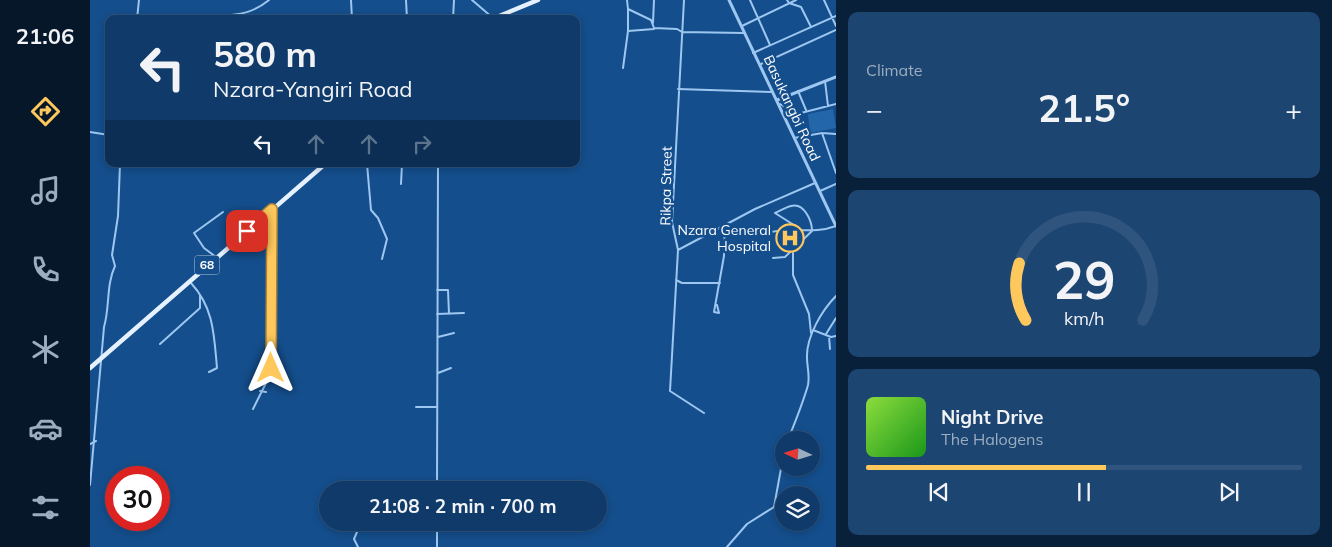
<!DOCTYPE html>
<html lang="en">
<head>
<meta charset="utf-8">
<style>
	body { margin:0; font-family:Mulish,sans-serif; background:#1d4571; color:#f1f3f6; height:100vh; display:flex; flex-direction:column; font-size:19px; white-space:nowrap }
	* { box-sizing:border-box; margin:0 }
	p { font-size:16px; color:#9badc0 }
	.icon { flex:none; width:28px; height:28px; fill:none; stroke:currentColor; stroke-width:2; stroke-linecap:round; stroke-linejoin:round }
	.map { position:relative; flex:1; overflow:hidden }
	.details { display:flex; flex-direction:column; gap:12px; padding:12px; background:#08203a; width:496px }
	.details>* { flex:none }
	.top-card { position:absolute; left:15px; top:15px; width:475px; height:152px; border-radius:10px; box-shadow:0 2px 8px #0003,0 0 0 1px #2f547d; background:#0f3a69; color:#f1f3f6; overflow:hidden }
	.needle { width:32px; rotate:274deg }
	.fabs { position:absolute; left:685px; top:431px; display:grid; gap:10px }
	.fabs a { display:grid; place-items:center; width:45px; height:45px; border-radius:50%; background:#0f3a69; box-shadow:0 2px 8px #0003,0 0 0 1px #2f547d; font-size:25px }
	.speed { position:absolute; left:15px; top:466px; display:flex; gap:10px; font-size:25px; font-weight:700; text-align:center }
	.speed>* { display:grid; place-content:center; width:65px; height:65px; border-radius:50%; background:#0f3a69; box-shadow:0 2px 8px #0003,0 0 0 1px #2f547d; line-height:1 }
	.speed .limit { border:8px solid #d22; background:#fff; color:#111 }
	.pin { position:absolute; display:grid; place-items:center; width:42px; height:42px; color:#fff; margin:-21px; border-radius:10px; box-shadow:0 2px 8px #0006 }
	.me { position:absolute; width:55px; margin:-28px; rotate:0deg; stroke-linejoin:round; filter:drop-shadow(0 0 4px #0008) }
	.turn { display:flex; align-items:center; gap:18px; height:105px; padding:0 25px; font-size:22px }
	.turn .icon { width:65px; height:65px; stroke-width:2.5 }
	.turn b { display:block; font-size:35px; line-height:42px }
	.lanes { display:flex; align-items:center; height:48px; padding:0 25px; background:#0003; justify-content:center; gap:25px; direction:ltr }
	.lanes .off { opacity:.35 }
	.big { font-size:38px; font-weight:700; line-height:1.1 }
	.details .tile { flex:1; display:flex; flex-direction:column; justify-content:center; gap:8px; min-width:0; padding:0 18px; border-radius:10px; background:#1d4571 }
	.details .dial { align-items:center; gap:0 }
	.dial svg { height:130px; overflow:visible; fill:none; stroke:#2f547d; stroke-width:7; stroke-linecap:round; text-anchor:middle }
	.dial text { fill:#f1f3f6; stroke:none }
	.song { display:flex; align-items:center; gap:15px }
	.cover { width:60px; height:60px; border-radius:8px; background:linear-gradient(135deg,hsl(90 70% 55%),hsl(120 70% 35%)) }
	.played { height:5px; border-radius:2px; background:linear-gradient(90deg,#ffc85c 55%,#2f547d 55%) }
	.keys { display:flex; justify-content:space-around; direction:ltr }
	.heat { display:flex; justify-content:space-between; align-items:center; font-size:28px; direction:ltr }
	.trip { position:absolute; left:229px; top:481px; width:288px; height:50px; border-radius:25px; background:#0f3a69; box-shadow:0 2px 8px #0003,0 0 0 1px #2f547d; font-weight:700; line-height:50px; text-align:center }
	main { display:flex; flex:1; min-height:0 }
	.tab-bar { display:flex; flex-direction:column; width:90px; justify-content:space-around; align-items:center; background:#06172a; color:#9badc0 }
	.tab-bar .icon { width:35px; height:35px }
	.tab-bar .active { color:#ffc85c }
	.tab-bar b { font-size:22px; color:#f1f3f6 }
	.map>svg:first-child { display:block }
	.green { fill:#2366a9 }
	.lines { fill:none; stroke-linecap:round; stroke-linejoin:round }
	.minor { stroke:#9dc7f0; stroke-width:2 }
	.tertiary { stroke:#9dc7f0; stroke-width:3 }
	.primary { stroke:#e6f1ff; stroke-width:4.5 }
	.route-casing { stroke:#a6823c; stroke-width:12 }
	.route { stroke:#ffc85c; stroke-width:9 }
	.labels { text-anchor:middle; stroke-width:5; stroke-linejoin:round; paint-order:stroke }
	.shield { fill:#144e8c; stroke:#b8cadc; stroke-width:1 }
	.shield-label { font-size:12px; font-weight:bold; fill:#fff }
	.street-label { font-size:14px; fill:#fff; stroke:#144e8c }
	.poi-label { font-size:14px; fill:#fff; stroke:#144e8c; text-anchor:end }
</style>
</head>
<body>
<main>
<nav class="tab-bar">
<b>21:06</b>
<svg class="icon active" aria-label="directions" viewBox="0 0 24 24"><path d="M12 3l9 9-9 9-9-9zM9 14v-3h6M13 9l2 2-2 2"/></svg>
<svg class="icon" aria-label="music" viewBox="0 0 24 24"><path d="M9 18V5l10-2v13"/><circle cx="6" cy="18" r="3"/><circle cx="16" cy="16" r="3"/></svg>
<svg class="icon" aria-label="phone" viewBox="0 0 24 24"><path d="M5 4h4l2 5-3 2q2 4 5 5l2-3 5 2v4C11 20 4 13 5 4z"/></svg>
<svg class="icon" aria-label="climate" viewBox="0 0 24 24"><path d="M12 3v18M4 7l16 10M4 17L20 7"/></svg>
<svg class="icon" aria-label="car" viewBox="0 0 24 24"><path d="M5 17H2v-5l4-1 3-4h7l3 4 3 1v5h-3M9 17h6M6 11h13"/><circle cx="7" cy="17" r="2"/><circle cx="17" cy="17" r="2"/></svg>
<svg class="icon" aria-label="filters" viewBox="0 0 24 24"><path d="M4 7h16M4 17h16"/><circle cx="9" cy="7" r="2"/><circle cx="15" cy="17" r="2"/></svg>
</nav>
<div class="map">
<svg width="746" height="547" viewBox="0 0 746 547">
	<rect width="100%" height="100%" fill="#144e8c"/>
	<path class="green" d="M 743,109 L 746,128 L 720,133 L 718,114 Z"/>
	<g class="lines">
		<path class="minor" d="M 261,0 L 262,19
			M 316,0 L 317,19
			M 382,0 L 403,18
			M 537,0 L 538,9 L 561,20 L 564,28 L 587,29 L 592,32 L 654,33
			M 594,0 L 582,222 L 588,250 L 580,391 L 614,413
			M 660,0 L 680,45
			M 697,0 L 699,3 L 711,7 L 721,27
			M 734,0 L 746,26
			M 47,19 L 49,0
			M 105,19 C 134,13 155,20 179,0
			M 363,19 L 364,0
			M 563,23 L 564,0
			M 652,26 L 706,0
			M 538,31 L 564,29
			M 663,53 L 746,16
			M 671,64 L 746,30
			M 533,68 L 538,31 L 538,9
			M 735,81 L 738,106
			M 588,89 L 681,92
			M 708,91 L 716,110
			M 690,104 L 707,114 L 746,104
			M 0,132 L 19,135
			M 732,133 L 746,173
			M 704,138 L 732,133 L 746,134
			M 277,164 L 281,210 L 288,218 L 297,239 L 292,259
			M 311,184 L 312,164
			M 730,191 L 746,184
			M 685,213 L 707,227
			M 676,233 C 699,226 723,235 746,226
			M 588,250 L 665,209 L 725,183
			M 703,253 L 703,275 L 719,314 L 721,333
			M 126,257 L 114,248 L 104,233 L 133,212
			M 683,258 L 695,257 L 722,231 C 722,221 714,202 701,206 C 696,207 690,211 685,213
			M 586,280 L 592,283 L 630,283
			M 101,283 C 124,308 124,335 127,368 L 119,372
			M 347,290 L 358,290 L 359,314
			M 627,305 L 629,313 L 624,312 L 634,256 L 635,224
			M 347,314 L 374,313
			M 723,330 L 741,337 L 746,336
			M 736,334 L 746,318
			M 739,336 L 740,349
			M 348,337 L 364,333
			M 70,344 L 110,308 L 110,295
			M 348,373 L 361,368
			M 170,391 L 176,392
			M 326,407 L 346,407
			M 163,409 L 178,379 L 181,368 L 182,211
			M 698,440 C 705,422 713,403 718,385 C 720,375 717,367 717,358 C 716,337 732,310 746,296
			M 0,444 L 6,441
			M 0,485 L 14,327 C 20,307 16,285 25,266 L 22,255 L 28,216 L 30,164
			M 347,490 L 348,164
			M 263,522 L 267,532 L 264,539 L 268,547
			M 347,547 L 347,522
			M 637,547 L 657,524 L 684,507 L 694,452"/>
		<path class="tertiary" d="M 639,0 L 746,226
			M 687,100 L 746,77"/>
		<path class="primary" d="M 402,19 L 448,0
			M 0,368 L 235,164"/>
	</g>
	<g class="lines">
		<g class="route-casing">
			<path id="route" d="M 157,231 L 182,209 L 181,368"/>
		</g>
		<use href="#route" class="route"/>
	</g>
	<defs>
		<g id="hospital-ring" transform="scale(1.4375)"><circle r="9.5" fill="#144e8c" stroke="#ffc85c" stroke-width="1.5"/><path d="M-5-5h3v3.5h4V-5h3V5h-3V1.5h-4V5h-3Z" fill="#ffc85c"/></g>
	</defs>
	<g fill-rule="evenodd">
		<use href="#hospital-ring" x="700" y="238"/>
	</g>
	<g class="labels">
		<rect class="shield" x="104.5" y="255.5" width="25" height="19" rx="4"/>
		<g class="shield-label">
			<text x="117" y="269">68</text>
		</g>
		<g class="street-label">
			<text transform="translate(702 108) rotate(65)" y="5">Basukangbi Road</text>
			<text transform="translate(576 186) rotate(-89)" y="5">Rikpa Street</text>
		</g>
		<g class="poi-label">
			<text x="681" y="235">Nzara General<tspan x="681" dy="16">Hospital</tspan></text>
		</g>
	</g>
</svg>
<div class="fabs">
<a><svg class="needle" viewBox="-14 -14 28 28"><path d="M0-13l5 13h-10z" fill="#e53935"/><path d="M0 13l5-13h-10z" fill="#9badc0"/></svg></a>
<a><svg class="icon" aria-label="layers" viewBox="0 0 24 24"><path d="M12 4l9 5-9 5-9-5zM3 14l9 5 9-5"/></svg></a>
</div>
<div class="speed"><div class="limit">30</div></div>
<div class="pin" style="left:157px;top:231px;background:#d93025"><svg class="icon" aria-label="arrive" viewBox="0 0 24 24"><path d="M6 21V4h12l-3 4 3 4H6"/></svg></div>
<svg class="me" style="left:181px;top:368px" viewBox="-20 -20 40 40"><path d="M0-17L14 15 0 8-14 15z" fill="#ffc85c" stroke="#fff" stroke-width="4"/></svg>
<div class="trip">21:08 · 2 min · 700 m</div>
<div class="top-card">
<div class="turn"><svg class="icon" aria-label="left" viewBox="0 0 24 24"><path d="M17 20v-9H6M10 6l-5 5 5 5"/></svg><div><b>580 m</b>Nzara-Yangiri Road</div></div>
<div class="lanes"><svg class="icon" aria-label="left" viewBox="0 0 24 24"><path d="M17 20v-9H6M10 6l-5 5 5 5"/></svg><svg class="icon off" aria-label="ahead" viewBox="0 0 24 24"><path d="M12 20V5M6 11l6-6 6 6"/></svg><svg class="icon off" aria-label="ahead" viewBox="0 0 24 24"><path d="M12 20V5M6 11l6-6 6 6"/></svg><svg class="icon off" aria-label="right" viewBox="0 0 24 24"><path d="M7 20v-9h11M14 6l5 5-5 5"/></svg></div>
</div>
</div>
<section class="details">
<div class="tile"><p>Climate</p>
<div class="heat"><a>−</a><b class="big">21.5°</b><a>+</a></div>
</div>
<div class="tile dial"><svg viewBox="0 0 100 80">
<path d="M14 69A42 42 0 1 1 86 69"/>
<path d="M14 69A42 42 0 0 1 10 34" stroke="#ffc85c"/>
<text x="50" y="56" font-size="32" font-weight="700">29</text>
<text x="50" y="72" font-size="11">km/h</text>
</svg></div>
<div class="tile">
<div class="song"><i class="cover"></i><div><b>Night Drive</b><p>The Halogens</p></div></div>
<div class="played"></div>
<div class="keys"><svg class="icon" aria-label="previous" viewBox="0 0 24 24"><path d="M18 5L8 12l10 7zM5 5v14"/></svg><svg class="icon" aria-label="pause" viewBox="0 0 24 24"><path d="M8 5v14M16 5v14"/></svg><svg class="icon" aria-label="next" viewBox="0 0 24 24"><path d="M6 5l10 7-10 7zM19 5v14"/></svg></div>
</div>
</section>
</main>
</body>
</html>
